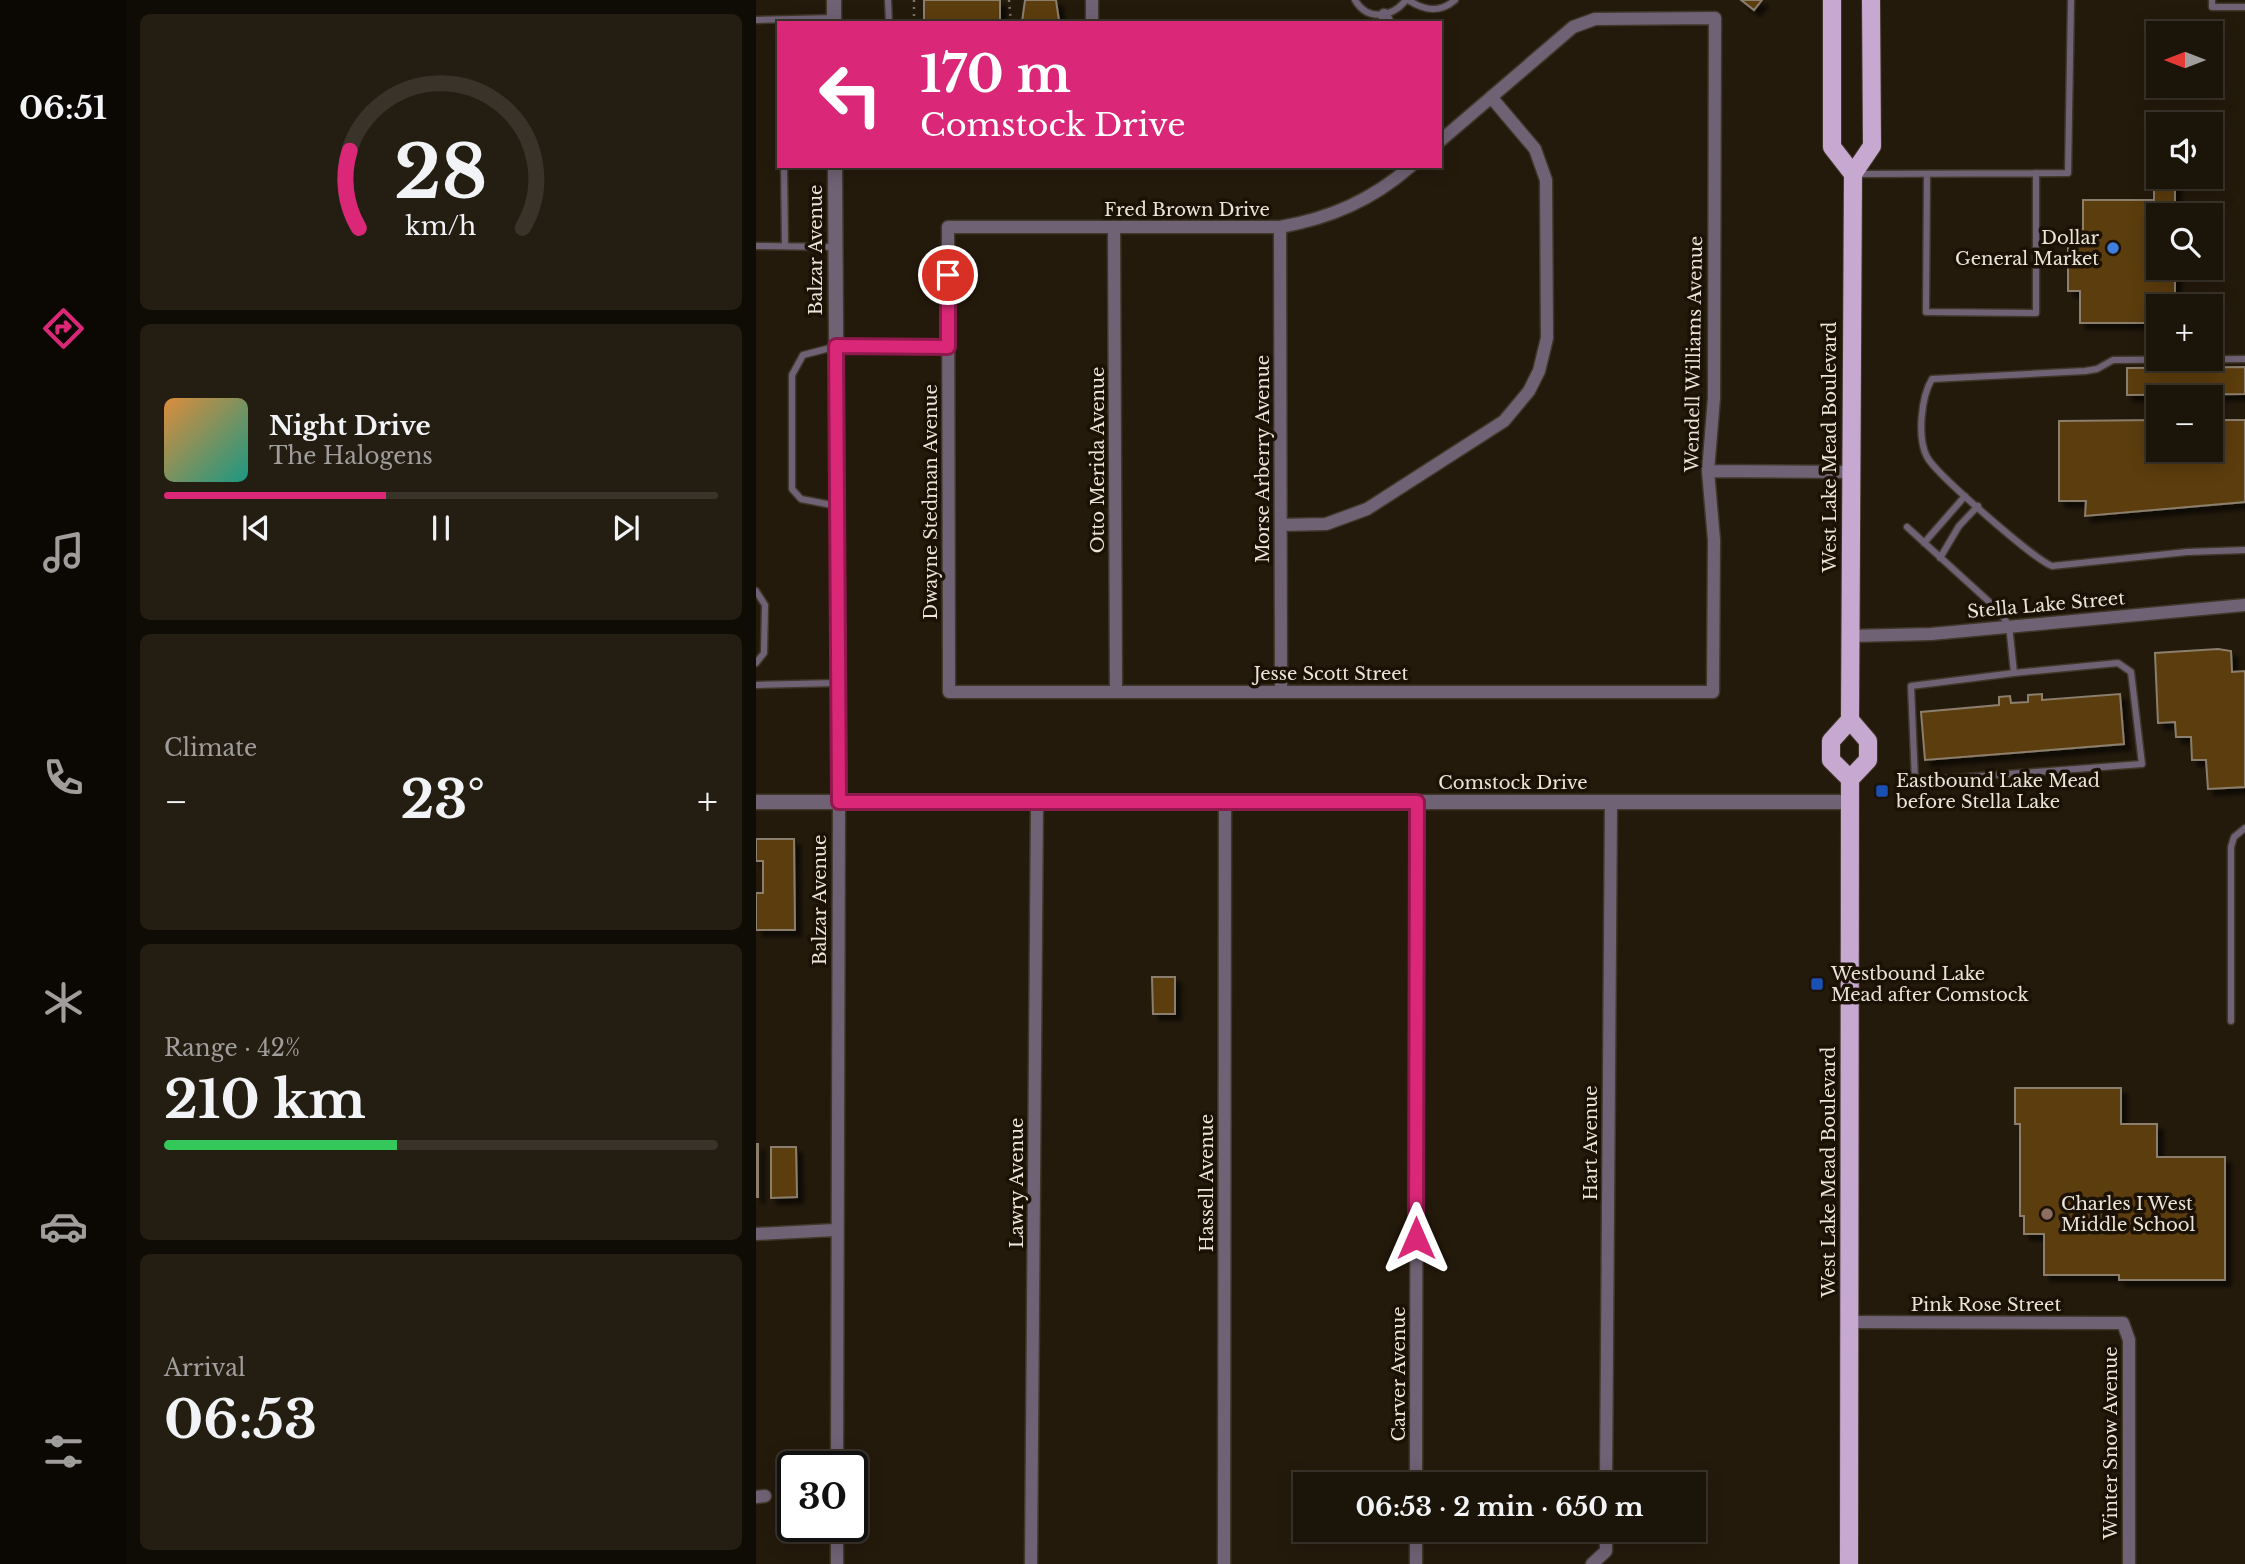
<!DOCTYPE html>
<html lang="en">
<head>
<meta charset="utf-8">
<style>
	body { margin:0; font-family:"Libre Baskerville",serif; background:#241d12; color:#f1f3f6; height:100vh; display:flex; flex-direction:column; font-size:26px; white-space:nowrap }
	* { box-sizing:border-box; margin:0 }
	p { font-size:23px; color:#a09e9c }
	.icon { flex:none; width:38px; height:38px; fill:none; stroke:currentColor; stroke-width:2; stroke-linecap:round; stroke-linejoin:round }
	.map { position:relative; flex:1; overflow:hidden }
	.side { display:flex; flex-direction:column; gap:14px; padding:14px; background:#0f0b05; width:630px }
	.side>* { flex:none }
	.banner { position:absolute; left:21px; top:21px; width:665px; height:147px; border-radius:0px; box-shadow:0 4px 18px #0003,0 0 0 2px #39332a; background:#db2777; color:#fff; overflow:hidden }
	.needle { width:46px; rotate:270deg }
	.fabs { position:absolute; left:1390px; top:21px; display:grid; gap:14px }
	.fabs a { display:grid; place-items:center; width:77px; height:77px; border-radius:0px; background:#1b1409; box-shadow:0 4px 18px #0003,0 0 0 2px #39332a; font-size:35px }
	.speed { position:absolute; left:21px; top:1451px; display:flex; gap:14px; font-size:35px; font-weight:700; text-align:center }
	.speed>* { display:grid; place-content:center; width:91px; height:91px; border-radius:50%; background:#1b1409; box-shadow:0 4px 18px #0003,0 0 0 2px #39332a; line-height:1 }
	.speed .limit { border:4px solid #111; border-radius:10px; background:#fff; color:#111 }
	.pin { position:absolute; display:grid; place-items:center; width:60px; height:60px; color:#fff; margin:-30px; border:4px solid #fff; border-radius:50%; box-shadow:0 2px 7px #0007 }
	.me { position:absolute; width:77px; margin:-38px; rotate:0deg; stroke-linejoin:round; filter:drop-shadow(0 0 5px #0008) }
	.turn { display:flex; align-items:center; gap:24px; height:147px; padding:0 28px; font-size:32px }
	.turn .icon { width:91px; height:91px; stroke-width:2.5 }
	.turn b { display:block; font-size:49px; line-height:60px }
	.big { font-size:52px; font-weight:700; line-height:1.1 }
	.side .widget { flex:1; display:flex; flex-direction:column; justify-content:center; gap:10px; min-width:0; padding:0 24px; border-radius:10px; background:#241d12 }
	.side .dial { align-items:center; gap:0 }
	.dial svg { height:182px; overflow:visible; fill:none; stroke:#39332a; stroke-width:7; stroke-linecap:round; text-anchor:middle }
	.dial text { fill:#f1f3f6; stroke:none }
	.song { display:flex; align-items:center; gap:21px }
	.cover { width:84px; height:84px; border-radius:10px; background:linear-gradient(135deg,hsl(30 70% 55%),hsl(170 70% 35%)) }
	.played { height:7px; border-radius:4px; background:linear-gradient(90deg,#db2777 40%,#39332a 40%) }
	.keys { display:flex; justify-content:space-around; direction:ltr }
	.heat { display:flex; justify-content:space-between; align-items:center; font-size:38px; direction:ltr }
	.charge { height:10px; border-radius:5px; background:linear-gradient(90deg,#34c759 42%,#39332a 0) }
	.trip { position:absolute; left:537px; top:1472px; width:413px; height:70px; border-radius:0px; background:#1b1409; box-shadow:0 4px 18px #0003,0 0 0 2px #39332a; font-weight:700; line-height:70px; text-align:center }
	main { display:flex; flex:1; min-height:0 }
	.tab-bar { display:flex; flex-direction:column; width:126px; justify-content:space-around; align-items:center; background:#0b0804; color:#a09e9c }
	.tab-bar .icon { width:49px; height:49px }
	.tab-bar .on { color:#db2777 }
	.tab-bar b { font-size:32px; color:#f1f3f6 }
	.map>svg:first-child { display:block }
	.building { fill:#5c3c09; stroke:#8b7e6d; stroke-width:2; filter:url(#shadow) }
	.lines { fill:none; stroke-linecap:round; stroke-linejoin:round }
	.service-casing { stroke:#403629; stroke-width:9 }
	.minor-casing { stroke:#403629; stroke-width:15 }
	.tertiary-casing { stroke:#403629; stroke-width:17 }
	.primary-casing { stroke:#403629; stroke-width:20 }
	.path { stroke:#7a7265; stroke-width:2.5; stroke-dasharray:2 5; stroke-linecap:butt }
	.service { stroke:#706275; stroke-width:6 }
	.minor { stroke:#706275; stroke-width:12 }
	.tertiary { stroke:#706275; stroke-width:14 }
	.primary { stroke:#c7a8d0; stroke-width:18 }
	.route-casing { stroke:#8e194d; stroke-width:18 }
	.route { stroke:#db2777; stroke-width:12 }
	.shop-dot { fill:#3f7fe0; stroke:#1b1104; stroke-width:2.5 }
	.transit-dot { fill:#1a4fb4; stroke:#1b1104; stroke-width:2.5 }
	.education-dot { fill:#8d6e63; stroke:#1b1104; stroke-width:2.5 }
	.labels { text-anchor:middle; stroke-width:7; stroke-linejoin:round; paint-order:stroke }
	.street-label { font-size:18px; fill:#ebe4da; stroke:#1b1104 }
	.poi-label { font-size:18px; fill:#ebe4da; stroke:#1b1104; text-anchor:start }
</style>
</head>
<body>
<main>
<nav class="tab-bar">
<b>06:51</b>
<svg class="icon on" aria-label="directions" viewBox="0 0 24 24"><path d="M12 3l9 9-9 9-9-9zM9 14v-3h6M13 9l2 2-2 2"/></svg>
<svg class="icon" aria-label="music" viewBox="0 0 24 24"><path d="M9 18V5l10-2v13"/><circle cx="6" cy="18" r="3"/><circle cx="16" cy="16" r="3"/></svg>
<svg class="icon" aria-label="phone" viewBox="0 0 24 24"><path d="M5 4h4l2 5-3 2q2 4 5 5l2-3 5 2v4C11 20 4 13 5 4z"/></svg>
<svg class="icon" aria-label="climate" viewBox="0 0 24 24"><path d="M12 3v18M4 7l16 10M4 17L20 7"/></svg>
<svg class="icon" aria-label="car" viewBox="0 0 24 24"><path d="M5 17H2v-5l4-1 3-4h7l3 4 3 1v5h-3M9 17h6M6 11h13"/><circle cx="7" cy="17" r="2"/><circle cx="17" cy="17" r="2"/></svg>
<svg class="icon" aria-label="filters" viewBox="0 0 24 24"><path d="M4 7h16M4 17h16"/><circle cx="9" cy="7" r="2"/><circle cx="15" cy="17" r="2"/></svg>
</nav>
<section class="side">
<div class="widget dial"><svg viewBox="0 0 100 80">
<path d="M14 69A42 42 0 1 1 86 69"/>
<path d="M14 69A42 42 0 0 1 10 35" stroke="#db2777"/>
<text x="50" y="56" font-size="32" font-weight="700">28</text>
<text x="50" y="72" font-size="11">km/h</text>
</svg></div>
<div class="widget">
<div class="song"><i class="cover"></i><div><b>Night Drive</b><p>The Halogens</p></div></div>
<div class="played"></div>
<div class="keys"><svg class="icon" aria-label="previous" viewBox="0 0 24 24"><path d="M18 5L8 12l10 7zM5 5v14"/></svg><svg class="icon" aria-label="pause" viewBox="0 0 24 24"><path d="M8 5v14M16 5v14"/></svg><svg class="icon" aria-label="next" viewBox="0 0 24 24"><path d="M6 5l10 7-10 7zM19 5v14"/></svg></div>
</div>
<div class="widget"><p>Climate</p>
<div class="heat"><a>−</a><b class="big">23°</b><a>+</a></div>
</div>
<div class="widget"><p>Range · 42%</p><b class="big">210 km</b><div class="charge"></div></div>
<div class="widget"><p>Arrival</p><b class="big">06:53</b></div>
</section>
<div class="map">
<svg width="1489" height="1564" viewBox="0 0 1489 1564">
	<defs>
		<filter id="shadow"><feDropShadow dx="6" dy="6" stdDeviation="2" flood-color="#0009"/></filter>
	</defs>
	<rect width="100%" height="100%" fill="#241a0c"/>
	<path class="building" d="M 168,0 L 244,0 L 244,21 L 168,21 Z
		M 269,0 L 300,0 L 303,21 L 306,23 L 262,23 L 266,22 Z
		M 985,0 L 1006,0 L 998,10 Z
		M 1398,179 L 1419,179 L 1419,215 L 1402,215 L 1402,268 L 1419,268 L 1419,306 L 1402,306 L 1402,323 L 1324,323 L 1324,291 L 1312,291 L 1312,229 L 1327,229 L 1327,200 L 1398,200 Z
		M 1489,367 L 1489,394 L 1371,395 L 1371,368 Z
		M 1402,420 L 1402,450 L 1454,450 L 1454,420 L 1489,420 L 1489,502 L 1329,516 L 1330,501 L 1303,501 L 1303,421 Z
		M 1462,649 L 1475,651 L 1476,672 L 1489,671 L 1489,787 L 1452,789 L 1450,760 L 1436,760 L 1435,737 L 1420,737 L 1419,722 L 1402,723 L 1399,653 Z
		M 1286,694 L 1286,700 L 1364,694 L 1368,744 L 1169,760 L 1165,712 L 1243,705 L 1243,697 L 1254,696 L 1255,703 L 1272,702 L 1272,695 Z
		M 0,839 L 38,839 L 39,930 L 0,930 L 0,893 L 7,893 L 7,861 L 0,861 Z
		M 396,977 L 419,977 L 419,1014 L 397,1014 Z
		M 1259,1088 L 1365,1088 L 1365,1124 L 1401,1124 L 1401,1157 L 1469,1157 L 1469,1280 L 1363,1280 L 1363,1275 L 1288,1275 L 1288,1234 L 1268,1234 L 1268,1216 L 1264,1216 L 1264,1124 L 1259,1124 Z
		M 0,1144 L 2,1144 L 2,1197 L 0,1197 Z
		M 15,1147 L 40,1147 L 41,1197 L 15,1198 Z"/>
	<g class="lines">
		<g class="service-casing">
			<path id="service" d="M 132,0 L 133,23
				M 599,0 C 611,21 636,18 650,0
				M 652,0 C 669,11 684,13 699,0
				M 1456,0 L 1456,7 L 1489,7
				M 0,20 L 78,18
				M 28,166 L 29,246
				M 1102,174 L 1312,173 L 1315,0
				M 1171,174 L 1170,312 L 1280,313 L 1280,173
				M 0,246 L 79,247
				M 78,347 L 47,355 L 36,375 L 36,489 L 45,499 L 81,506
				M 1489,359 L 1357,360 L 1341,369 L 1329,371 L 1176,379 C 1165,397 1161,438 1171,457 C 1180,474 1279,560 1296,566 L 1431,552 L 1489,550
				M 1151,527 L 1240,608 L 1253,625 L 1258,673 L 1155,686 L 1159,781 L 1386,764 L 1375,672 L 1362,663 L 1258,673
				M 1168,543 L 1209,496
				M 1184,558 L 1203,526 L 1222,506
				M 0,591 L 9,605 L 8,653 L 0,663
				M 0,685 L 80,683
				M 1475,1021 L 1475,847 L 1478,837 L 1489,828"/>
		</g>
		<g class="minor-casing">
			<path id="minor" d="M 336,0 L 336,23
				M 628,15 L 632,23
				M 655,166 C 616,200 575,218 524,227 L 192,227 L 193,692 L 957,692 L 958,540 L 952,471 L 958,398 L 959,18 L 839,19 L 817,27 L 684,141
				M 358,227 L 360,692
				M 524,227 L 525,692
				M 80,346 L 192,347
				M 952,471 L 1095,472
				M 525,525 L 570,524 L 611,509 L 748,421 L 773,391 L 783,371 L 791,338 L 790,180 L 779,149 L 735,97
				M 1094,636 L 1175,634 L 1489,605
				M 0,1234 L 79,1230
				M 1094,1322 L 1367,1323 L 1373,1340 L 1373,1564
				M 81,1466 L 83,802
				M 660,1484 L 661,802
				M 850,1484 L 855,802
				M 0,1497 L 9,1496
				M 81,1526 L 81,1564
				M 275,1564 L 281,802
				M 468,1564 L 469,802
				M 660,1564 L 660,1530
				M 836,1564 L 850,1551 L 850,1530"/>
		</g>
		<g class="tertiary-casing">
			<path id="tertiary" d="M 78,0 L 78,23
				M 79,166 L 83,802
				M 0,802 L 1094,802"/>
		</g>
		<g class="primary-casing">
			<path id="primary" d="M 1076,0 L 1076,147 L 1097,174
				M 1094,779 L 1112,760 L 1112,741 L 1094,720 L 1097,174 L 1116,146 L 1115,0
				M 1093,1564 L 1094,779 L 1075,760 L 1075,741 L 1094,720"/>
		</g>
		<path class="path" d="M 253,0 L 255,23
			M 158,23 L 158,0"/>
		<use href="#service" class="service"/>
		<use href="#minor" class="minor"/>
		<use href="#tertiary" class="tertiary"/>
		<use href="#primary" class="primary"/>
	</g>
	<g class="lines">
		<g class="route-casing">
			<path id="route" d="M 192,275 L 192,347 L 80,346 L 83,802 L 661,802 L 660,1238"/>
		</g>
		<use href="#route" class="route"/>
	</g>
	<circle class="shop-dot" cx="1357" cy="248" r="7"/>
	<g class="transit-dot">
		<rect x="1119" y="784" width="14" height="14" rx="3.5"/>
		<rect x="1054" y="977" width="14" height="14" rx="3.5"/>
	</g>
	<circle class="education-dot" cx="1291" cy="1214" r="7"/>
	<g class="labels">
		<g class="street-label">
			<text x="431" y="216">Fred Brown Drive</text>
			<text transform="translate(60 250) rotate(-90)" y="6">Balzar Avenue</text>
			<text transform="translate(938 354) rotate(-89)" y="6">Wendell Williams Avenue</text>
			<text transform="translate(1074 447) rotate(-90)" y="6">West Lake Mead Boulevard</text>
			<text transform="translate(507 459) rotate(-90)" y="6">Morse Arberry Avenue</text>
			<text transform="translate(342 460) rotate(-90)" y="6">Otto Merida Avenue</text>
			<text transform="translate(175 502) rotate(-90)" y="6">Dwayne Stedman Avenue</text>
			<text transform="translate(1290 605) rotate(-5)" y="6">Stella Lake Street</text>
			<text x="575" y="680">Jesse Scott Street</text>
			<text x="757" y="789">Comstock Drive</text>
			<text transform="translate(64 900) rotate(-90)" y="6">Balzar Avenue</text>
			<text transform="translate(835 1143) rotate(-90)" y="6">Hart Avenue</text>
			<text transform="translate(1073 1172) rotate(-90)" y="6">West Lake Mead Boulevard</text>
			<text transform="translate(261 1183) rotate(-90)" y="6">Lawry Avenue</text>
			<text transform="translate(451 1183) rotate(-90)" y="6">Hassell Avenue</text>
			<text x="1230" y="1311">Pink Rose Street</text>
			<text transform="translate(643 1374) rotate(-90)" y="6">Carver Avenue</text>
			<text transform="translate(1355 1443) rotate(-90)" y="6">Winter Snow Avenue</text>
		</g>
		<g class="poi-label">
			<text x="1343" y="244" text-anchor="end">Dollar<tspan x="1343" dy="21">General Market</tspan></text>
			<text x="1140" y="787">Eastbound Lake Mead<tspan x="1140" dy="21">before Stella Lake</tspan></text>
			<text x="1075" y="980">Westbound Lake<tspan x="1075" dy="21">Mead after Comstock</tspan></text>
			<text x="1305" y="1210">Charles I West<tspan x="1305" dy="21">Middle School</tspan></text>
		</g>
	</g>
</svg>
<div class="fabs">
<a><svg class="needle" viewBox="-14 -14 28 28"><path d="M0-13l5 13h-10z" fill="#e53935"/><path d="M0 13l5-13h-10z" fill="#a09e9c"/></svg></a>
<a><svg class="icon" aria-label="sound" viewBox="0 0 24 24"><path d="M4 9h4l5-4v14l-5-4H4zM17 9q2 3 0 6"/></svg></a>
<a><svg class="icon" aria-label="search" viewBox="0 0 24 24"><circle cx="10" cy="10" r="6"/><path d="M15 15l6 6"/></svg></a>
<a>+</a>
<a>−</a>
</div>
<div class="speed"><div class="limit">30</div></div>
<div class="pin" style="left:192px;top:275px;background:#d93025"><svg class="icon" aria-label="arrive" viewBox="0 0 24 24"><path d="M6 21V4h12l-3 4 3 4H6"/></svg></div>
<svg class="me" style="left:660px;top:1238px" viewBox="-20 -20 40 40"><path d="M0-17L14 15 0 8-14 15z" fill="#db2777" stroke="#fff" stroke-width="4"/></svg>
<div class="trip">06:53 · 2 min · 650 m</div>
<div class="banner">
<div class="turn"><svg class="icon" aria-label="left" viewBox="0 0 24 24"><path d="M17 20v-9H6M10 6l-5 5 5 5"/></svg><div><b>170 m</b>Comstock Drive</div></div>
</div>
</div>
</main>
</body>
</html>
